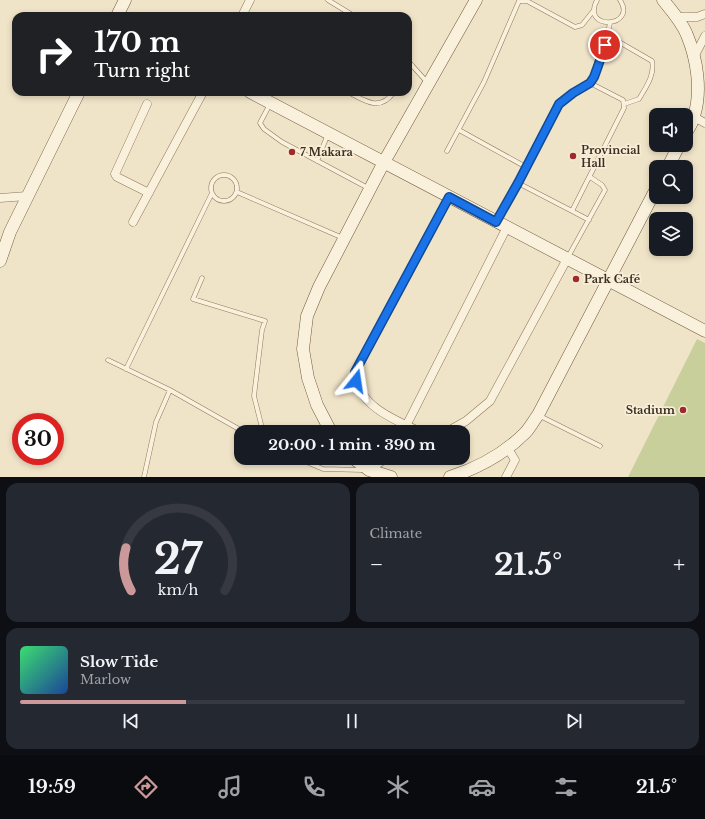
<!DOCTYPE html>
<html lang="en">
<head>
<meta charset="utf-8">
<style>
	body { margin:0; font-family:"Libre Baskerville",serif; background:#242831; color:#f1f3f6; height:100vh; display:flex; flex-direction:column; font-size:15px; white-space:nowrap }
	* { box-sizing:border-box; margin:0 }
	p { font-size:13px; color:#9ea1a6 }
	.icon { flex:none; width:22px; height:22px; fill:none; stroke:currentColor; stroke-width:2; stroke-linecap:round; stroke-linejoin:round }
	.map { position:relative; height:477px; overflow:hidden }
	.sheet { display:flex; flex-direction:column; gap:6px; padding:6px; background:#0d0f14; flex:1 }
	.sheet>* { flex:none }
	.hud { position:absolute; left:12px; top:12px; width:400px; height:84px; border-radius:12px; box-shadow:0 2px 6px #0003; background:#202124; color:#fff; overflow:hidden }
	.controls { position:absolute; left:649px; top:108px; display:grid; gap:8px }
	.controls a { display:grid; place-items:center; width:44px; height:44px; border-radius:8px; background:#171b24; box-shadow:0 2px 6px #0003; font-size:20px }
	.speed { position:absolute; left:12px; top:413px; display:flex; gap:8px; font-size:20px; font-weight:700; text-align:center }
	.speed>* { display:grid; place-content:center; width:52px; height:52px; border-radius:50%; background:#171b24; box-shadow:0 2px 6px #0003; line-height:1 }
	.speed .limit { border:6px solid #d22; background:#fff; color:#111 }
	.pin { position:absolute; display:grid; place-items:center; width:34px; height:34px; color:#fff; margin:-17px; border:2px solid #fff; border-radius:50%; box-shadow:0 1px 4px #0007 }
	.me { position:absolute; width:44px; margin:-22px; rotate:15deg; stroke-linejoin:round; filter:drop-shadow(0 0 3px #0008) }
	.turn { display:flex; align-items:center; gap:14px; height:84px; padding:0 16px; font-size:18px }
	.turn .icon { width:52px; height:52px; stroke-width:2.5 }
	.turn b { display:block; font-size:28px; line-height:34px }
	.big { font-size:30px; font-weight:800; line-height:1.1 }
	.sheet .tile { flex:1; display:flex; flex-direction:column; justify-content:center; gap:6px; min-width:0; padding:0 14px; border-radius:12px; background:#242831 }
	.sheet .dial { align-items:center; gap:0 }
	.dial svg { height:104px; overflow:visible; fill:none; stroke:#363941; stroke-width:7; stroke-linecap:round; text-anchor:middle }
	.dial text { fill:#f1f3f6; stroke:none }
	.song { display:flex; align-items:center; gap:12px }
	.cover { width:48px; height:48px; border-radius:6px; background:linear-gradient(135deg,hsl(140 70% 55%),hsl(220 70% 35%)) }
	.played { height:4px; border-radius:2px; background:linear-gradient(90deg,#cc999b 25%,#363941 25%) }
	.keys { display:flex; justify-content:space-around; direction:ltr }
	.heat { display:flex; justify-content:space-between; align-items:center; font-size:22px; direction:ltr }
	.sheet .tiles { flex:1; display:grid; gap:6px; grid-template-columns:1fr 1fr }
	.tile:last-child { grid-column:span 2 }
	.trip { position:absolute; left:234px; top:425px; width:236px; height:40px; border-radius:12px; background:#171b24; box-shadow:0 2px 6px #0003; font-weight:800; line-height:40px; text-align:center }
	.tab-bar { display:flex; height:64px; justify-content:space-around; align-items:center; background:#090b0e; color:#9ea1a6 }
	.tab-bar .icon { width:28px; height:28px }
	.tab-bar .current { color:#cc999b }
	.tab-bar b { font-size:18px; color:#f1f3f6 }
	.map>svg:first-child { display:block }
	.green { fill:#c9cf9b }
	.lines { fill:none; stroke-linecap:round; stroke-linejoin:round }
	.lane-casing { stroke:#8d765c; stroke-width:5 }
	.street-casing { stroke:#8d765c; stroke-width:9 }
	.secondary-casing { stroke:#6f573f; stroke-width:13 }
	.lane { stroke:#faf1dc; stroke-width:4 }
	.street { stroke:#faf1dc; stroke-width:8 }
	.secondary { stroke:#faf1dc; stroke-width:12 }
	.route-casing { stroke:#114b97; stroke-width:10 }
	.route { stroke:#1a73e8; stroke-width:7 }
	.poi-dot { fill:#9e2a2b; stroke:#f7eed8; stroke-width:1.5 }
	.labels { text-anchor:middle; stroke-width:3.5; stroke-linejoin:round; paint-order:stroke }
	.poi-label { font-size:11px; font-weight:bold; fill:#3d2e20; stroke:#f7eed8; text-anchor:start }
</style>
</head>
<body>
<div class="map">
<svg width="705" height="477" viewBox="0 0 705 477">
	<rect width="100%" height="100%" fill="#f0e4c8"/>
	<path class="green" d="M 697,339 L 705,343 L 705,477 L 628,477 Z"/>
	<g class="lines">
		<g class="lane-casing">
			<path id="lane" d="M 328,0 L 354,16
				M 597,0 C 580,31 638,28 620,0
				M 607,35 L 652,61 C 655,75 646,87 639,99 L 624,104
				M 408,61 L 427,82
				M 408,71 L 412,65
				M 348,92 C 365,101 380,112 394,92
				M 270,104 L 260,123 L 264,129 L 282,142 L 368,188
				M 459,130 L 526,167
				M 447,151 L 484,82 L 519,1 L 527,1 L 575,27 L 582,25 L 594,10
				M 317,161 L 328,134
				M211 188a13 13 0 1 1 26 0a13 13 0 1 1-26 0Z
				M 518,183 L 572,211 L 624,108 L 623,100 L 590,83
				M 237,192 L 343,238
				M 572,211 L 589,220
				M 498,220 L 518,183 L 559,104 L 573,93 L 590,83 L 594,77 L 603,55 L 610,23
				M 568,257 L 605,190 L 602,185 L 590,177
				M 202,278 L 193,299 L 265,321 L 262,330 L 254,396 L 263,432
				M 108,360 L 170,390 L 244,432
				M 126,369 L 212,193
				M 540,416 L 600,446
				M 297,458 L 323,469 L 363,470
				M 144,477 L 156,422 L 170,390"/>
		</g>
		<g class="street-casing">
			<path id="street" d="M 242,16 L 250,0
				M 677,17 L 697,17 L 705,14
				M 694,57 L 705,36
				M 147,104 L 115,174 L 117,177 L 149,193
				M 694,117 L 705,123
				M 0,198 L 27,196
				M 133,222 L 203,92
				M 403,432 L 507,227
				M 421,432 C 395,420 357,406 355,372 L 449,197
				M 440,432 L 450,430 L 466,421 L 490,401 L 567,259
				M 369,470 L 386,458
				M 506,477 L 515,460 L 507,447"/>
		</g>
		<g class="secondary-casing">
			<path id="secondary" d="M 663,0 C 672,11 682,22 687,35 C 697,59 702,91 694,116 C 693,122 689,128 686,133
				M 117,16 L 125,0
				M 250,92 L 705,331
				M 668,167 L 679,145
				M 0,261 L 10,232 L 79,92
				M 331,432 L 317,405 L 308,378 L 303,349 L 307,316 L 319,287 L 384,162 L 476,0
				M 353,458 L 369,470 L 391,477
				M 450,477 C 478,468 504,454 525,433 C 530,428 534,420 538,415 L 656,189"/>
		</g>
		<use href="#lane" class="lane"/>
		<use href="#street" class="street"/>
		<use href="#secondary" class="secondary"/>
	</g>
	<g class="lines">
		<g class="route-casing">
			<path id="route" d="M 356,381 L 355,372 L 449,197 L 496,222 L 518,183 L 559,104 L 573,93 L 590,83 L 594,77 L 598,66 L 605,45"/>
		</g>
		<use href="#route" class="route"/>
	</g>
	<g class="poi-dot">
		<circle cx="292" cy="152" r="4"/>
		<circle cx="573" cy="156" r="4"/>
		<circle cx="576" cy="279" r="4"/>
		<circle cx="683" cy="410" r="4"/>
	</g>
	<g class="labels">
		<g class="poi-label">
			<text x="581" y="154">Provincial<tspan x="581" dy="13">Hall</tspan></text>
			<text x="300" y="156">7 Makara</text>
			<text x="584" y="283">Park Café</text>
			<text x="675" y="414" text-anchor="end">Stadium</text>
		</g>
	</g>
</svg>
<div class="controls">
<a><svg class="icon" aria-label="sound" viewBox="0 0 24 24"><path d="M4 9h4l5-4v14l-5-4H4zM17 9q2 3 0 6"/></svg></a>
<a><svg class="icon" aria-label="search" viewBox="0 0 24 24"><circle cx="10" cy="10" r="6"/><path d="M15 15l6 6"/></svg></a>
<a><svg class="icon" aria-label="layers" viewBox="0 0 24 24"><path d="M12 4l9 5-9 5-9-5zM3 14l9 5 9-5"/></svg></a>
</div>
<div class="speed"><div class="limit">30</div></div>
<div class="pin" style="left:605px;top:45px;background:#d93025"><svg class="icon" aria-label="arrive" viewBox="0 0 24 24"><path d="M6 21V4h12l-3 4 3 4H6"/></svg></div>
<svg class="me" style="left:356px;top:381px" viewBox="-20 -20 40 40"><path d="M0-17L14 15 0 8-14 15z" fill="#1a73e8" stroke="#fff" stroke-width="4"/></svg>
<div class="trip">20:00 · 1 min · 390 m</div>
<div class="hud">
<div class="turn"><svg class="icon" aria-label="right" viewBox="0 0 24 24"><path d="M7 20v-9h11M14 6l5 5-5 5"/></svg><div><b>170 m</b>Turn right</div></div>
</div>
</div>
<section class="sheet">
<div class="tiles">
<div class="tile dial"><svg viewBox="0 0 100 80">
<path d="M14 69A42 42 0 1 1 86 69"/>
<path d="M14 69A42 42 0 0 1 10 36" stroke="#cc999b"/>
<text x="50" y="56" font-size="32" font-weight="700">27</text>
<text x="50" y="72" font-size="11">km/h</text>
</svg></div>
<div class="tile"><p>Climate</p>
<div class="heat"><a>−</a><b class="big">21.5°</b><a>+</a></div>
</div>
<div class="tile">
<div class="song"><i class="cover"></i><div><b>Slow Tide</b><p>Marlow</p></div></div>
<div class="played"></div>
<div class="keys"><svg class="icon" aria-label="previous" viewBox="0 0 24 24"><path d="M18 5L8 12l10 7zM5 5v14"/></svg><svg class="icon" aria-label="pause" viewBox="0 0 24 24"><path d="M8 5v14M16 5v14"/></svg><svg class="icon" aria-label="next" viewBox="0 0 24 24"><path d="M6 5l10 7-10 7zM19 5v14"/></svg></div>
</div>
</div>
</section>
<nav class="tab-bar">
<b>19:59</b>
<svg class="icon current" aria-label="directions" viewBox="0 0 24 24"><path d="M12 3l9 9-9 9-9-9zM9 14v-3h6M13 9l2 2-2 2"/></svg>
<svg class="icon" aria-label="music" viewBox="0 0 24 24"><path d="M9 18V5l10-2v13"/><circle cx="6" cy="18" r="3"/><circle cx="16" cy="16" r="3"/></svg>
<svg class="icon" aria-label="phone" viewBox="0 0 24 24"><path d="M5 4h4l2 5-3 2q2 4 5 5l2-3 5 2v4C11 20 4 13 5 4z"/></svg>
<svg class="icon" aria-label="climate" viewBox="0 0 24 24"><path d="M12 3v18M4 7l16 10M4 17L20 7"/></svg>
<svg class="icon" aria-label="car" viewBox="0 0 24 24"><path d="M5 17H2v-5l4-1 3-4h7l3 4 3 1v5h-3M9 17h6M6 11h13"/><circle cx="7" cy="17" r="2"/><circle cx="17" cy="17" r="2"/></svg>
<svg class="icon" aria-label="filters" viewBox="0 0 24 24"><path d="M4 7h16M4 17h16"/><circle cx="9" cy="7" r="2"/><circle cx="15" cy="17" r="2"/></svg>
<b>21.5°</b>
</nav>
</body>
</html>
